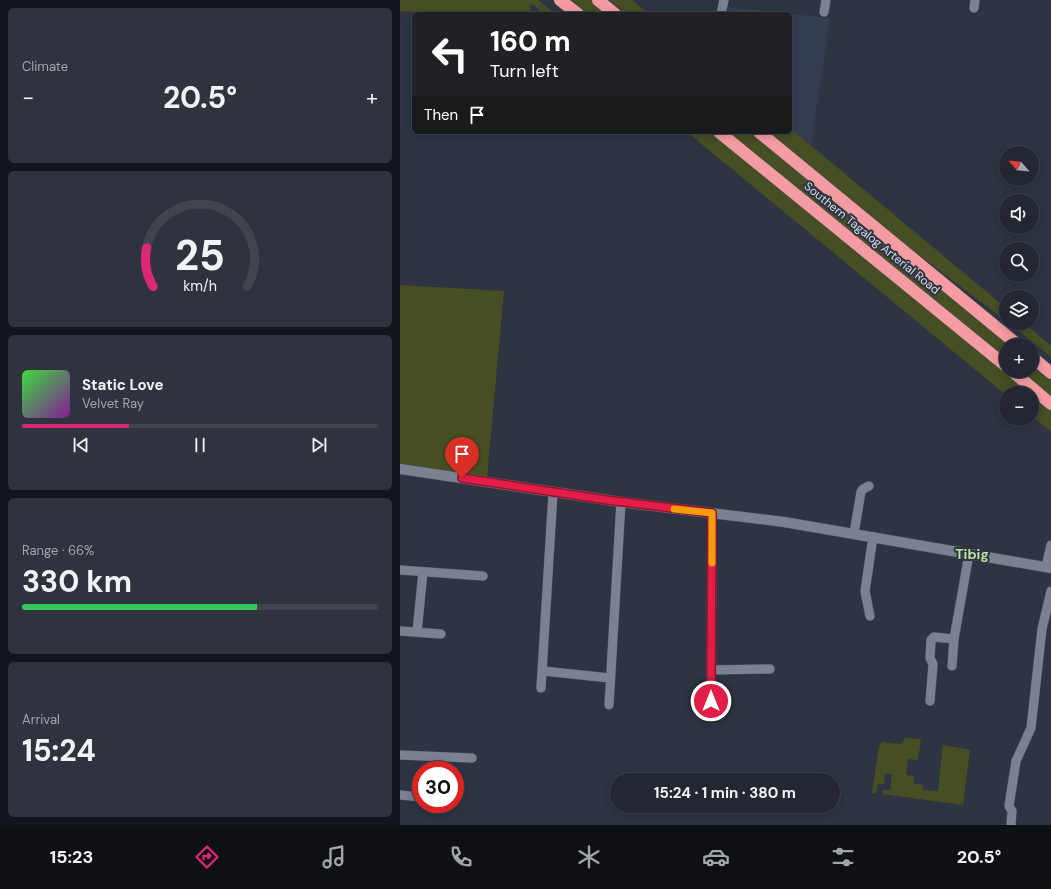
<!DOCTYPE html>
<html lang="en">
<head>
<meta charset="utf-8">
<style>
	body { margin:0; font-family:"DM Sans",sans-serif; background:#2e333e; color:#f1f3f6; height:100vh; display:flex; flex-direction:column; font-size:15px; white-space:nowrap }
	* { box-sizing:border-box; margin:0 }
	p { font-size:13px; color:#a2a5ac }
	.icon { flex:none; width:22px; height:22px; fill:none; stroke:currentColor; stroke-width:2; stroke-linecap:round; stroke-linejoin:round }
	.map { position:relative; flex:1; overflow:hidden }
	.drawer { display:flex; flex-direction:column; gap:8px; padding:8px; background:#13151c; width:400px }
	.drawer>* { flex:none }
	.hud { position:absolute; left:12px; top:12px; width:380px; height:122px; border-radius:6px; box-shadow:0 2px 10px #0003,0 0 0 1px #3f444d; background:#202124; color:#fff; overflow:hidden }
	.needle { width:26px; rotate:297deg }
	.buttons { position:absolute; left:599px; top:146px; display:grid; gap:8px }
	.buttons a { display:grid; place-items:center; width:40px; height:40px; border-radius:50%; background:#222732; box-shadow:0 2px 10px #0003,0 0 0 1px #3f444d; font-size:20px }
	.speed { position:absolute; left:12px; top:761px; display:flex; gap:8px; font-size:20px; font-weight:700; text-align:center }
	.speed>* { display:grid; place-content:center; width:52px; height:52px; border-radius:50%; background:#222732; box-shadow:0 2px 10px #0003,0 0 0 1px #3f444d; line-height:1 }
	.speed .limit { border:6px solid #d22; background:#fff; color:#111 }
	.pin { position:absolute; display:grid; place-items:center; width:34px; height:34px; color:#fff; margin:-41px -17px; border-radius:50% 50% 50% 0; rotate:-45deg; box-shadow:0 0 4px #0007 }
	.pin .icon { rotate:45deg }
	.me { position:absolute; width:44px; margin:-22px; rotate:0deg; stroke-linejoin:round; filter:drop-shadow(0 0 3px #0008) }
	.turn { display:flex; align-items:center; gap:14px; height:84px; padding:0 12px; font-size:18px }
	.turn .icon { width:52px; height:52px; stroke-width:2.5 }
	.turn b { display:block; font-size:28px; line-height:34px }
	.then { display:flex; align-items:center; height:38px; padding:0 12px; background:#0003; gap:8px; font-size:15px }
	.big { font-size:30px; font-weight:700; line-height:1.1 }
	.drawer .tile { flex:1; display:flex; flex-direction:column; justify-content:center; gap:6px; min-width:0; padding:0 14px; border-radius:6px; background:#2e333e }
	.drawer .dial { align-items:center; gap:0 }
	.dial svg { height:104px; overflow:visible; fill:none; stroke:#3f444d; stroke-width:7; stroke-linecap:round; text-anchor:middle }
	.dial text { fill:#f1f3f6; stroke:none }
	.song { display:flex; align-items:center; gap:12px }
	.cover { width:48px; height:48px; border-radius:6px; background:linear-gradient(135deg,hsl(120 70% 55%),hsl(290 70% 35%)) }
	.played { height:4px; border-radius:2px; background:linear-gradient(90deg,#db2777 30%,#3f444d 30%) }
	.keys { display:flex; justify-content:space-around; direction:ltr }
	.heat { display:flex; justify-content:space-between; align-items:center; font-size:22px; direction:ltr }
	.charge { height:6px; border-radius:3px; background:linear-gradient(90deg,#34c759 66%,#3f444d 0) }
	.trip { position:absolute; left:210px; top:773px; width:230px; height:40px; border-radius:20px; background:#222732; box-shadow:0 2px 10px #0003,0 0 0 1px #3f444d; font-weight:700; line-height:40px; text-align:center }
	.dock { display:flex; height:64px; justify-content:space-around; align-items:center; background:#0e1014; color:#a2a5ac }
	.dock .icon { width:28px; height:28px }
	.dock .selected { color:#db2777 }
	.dock b { font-size:18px; color:#f1f3f6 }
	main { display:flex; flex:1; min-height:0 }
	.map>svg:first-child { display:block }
	.built { fill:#343d50 }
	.green { fill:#464e23 }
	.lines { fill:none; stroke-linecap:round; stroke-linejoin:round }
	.street-casing { stroke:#4c525d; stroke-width:10 }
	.secondary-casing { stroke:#4c525d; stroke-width:11 }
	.highway-casing { stroke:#4c525d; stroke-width:13 }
	.street { stroke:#7a8191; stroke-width:9 }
	.secondary { stroke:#7a8191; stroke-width:10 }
	.highway { stroke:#f49ca1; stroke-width:12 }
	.route-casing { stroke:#92132f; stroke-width:10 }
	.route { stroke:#e11d48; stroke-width:7 }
	.slow { stroke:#f59e0b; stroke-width:7 }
	.labels { text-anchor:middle; stroke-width:4; stroke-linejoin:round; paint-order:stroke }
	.street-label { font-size:12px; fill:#d8dce5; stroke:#2e3442 }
	.quarter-label { font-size:14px; font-weight:bold; fill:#b6e29f; stroke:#2e3442 }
</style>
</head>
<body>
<main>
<section class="drawer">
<div class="tile"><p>Climate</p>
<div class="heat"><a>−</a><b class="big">20.5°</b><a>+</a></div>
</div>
<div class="tile dial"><svg viewBox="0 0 100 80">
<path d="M14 69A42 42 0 1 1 86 69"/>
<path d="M14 69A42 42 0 0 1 9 39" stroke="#db2777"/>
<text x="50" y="56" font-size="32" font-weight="700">25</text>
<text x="50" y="72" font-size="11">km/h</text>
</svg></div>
<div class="tile">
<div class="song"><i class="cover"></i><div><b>Static Love</b><p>Velvet Ray</p></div></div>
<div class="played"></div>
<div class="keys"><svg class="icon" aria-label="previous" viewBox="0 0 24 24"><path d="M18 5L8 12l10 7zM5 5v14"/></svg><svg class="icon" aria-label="pause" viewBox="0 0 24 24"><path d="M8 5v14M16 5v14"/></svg><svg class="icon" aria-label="next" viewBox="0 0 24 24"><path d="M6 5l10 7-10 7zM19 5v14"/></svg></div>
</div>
<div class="tile"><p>Range · 66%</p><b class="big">330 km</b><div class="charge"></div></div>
<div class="tile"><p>Arrival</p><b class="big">15:24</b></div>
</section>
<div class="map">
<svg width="651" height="825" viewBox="0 0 651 825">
	<rect width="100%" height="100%" fill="#2e3442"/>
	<path class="built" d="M 326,7 L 430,18 L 411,145 L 390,128 L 390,14 L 325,14 Z"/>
	<path class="green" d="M 0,0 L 138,0 L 156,14 L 144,14 L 131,3 L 130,14 L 37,14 L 0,11 Z
		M 169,0 L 192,0 L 209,14 L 186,14 Z
		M 209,0 L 232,0 L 249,14 L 226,14 Z
		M 390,128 L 606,308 L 606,321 L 498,239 L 369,132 L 390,132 Z
		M 287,132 L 312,132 L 631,393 L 606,393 L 606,395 Z
		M 328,132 L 352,132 L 612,345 L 606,345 L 606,359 Z
		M 0,285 L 104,291 L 87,478 L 0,467 Z
		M 609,323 L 624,323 L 651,346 L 651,357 Z
		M 632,362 L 651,378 L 651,397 L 620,371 L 632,371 Z
		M 632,394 L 651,409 L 651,432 L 632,416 Z
		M 505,738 L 521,739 L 518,760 L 508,759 L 506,775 L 514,776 L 513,783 L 523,785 L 523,790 L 538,791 L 543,745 L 570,750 L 563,805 L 482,794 L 483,790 L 490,790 L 492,774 L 485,774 L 484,784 L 478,784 L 476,793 L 472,793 L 479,746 L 482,742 L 501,744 Z"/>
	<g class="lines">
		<g class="street-casing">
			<path id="street" d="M 574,8 L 575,0
				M 424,12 L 426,0
				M 321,14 L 324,0
				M 454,533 L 461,492 L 463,489 L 469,486
				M 646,567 L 651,545
				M 0,570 L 83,576
				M 470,616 L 465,591 L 473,537
				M 0,631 L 41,634
				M 17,632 L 23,572
				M 552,666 L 554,639
				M 311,670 L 370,669
				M 143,671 L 210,678
				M 141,688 L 153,493
				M 530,701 L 533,664 L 530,658 L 531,640 L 534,637 L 554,639 L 569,554
				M 209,705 L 221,502
				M 311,712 L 312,513
				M 0,755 L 72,758
				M 0,795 L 21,797
				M 611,825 L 612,811 L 609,806 L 616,761 L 631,728 L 642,629 L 651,591"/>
		</g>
		<g class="secondary-casing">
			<path id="secondary" d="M 0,469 L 221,502 L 384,522 L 651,568"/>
		</g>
		<g class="highway-casing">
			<path id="highway" d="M 160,0 L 178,14
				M 198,0 L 215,14
				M 319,132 L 606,366
				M 359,132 L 618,345
				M 632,357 L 651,373
				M 612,371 L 651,404"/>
		</g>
		<use href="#street" class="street"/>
		<use href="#secondary" class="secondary"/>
		<use href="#highway" class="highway"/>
	</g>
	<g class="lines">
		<g class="route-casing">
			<path id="route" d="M 62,478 L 207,500 L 312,513 L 311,701"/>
		</g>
		<use href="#route" class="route"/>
		<path class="slow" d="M 274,509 L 312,513 L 312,563"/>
	</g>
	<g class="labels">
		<g class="street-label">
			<text transform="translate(472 238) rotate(39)" y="4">Southern Tagalog Arterial Road</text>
		</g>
		<g class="quarter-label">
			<text x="572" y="559">Tibig</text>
		</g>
	</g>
</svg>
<div class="buttons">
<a><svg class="needle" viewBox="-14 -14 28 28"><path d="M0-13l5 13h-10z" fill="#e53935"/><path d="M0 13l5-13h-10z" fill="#a2a5ac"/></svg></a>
<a><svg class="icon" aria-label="sound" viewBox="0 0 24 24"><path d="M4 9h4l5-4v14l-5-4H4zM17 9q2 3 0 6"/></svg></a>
<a><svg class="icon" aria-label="search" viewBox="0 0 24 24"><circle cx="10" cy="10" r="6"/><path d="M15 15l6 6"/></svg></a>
<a><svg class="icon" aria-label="layers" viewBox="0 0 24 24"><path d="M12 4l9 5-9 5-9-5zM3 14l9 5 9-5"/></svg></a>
<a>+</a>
<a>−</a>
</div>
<div class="speed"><div class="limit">30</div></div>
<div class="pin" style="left:62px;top:478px;background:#d93025"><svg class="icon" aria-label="arrive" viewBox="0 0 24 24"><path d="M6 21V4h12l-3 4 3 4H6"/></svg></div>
<svg class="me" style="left:311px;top:701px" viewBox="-20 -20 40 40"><circle r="17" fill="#e11d48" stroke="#fff" stroke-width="3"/><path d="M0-11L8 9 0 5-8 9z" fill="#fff"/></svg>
<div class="trip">15:24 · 1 min · 380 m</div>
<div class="hud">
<div class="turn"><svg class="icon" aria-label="left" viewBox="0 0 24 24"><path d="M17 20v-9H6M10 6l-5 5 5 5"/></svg><div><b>160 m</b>Turn left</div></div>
<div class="then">Then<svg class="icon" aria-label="arrive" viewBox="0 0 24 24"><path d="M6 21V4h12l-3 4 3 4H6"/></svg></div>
</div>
</div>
</main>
<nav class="dock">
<b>15:23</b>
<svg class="icon selected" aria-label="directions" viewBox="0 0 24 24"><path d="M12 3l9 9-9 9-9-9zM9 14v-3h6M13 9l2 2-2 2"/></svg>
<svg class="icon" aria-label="music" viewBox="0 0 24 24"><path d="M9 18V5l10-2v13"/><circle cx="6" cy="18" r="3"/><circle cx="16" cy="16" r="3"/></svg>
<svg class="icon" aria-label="phone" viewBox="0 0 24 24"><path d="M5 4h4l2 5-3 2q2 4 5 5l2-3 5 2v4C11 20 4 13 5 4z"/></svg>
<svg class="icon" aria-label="climate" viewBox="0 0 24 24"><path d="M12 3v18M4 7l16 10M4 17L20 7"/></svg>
<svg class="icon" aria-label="car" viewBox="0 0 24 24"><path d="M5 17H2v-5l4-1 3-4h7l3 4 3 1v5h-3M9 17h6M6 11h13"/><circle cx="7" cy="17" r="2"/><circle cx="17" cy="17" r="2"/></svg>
<svg class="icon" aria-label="filters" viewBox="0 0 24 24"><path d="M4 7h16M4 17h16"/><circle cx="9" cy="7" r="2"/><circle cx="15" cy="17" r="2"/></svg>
<b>20.5°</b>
</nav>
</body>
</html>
